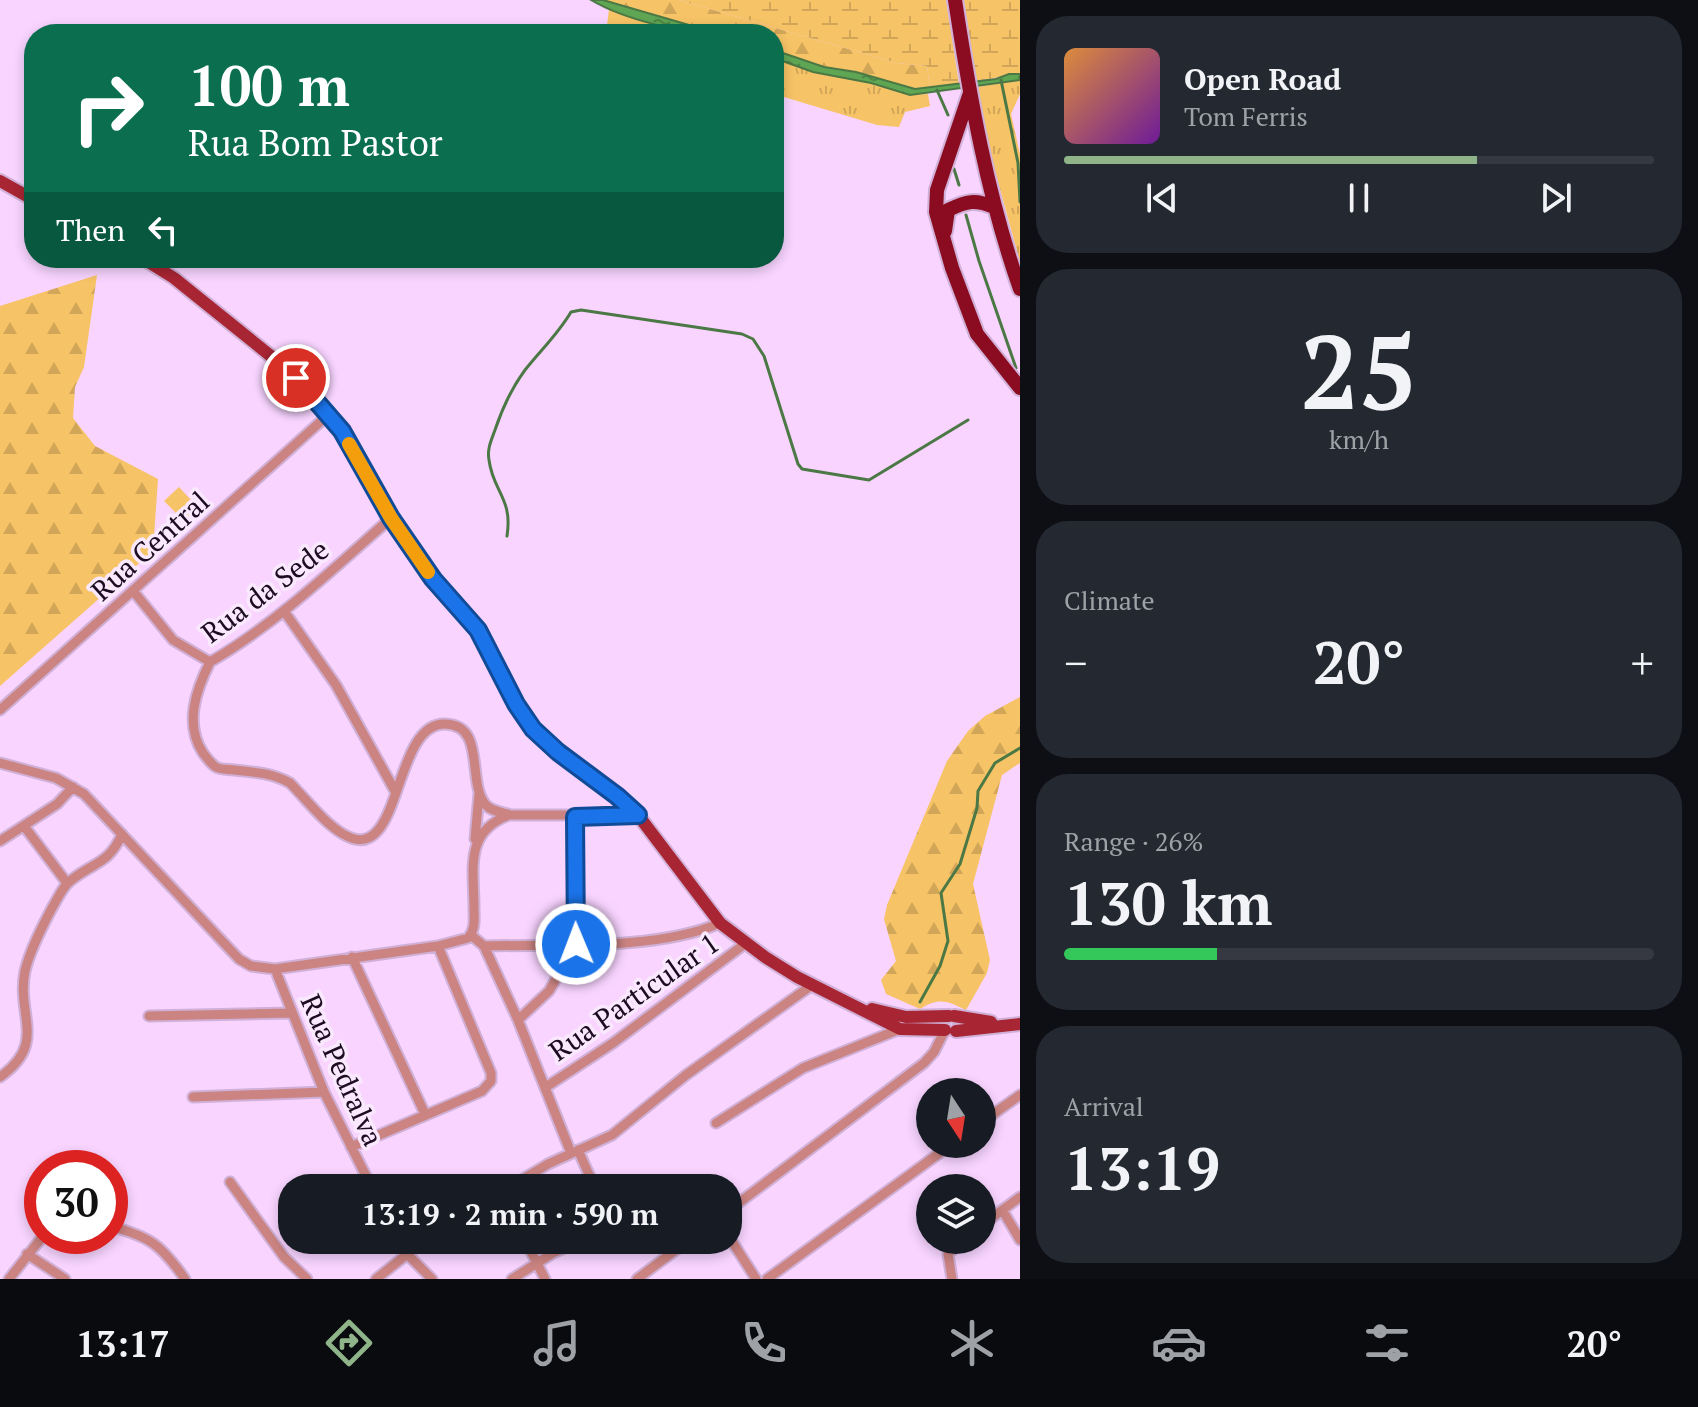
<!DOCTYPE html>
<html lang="en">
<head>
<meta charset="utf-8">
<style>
	body { margin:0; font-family:"PT Serif",serif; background:#242831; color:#f1f3f6; height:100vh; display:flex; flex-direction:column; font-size:30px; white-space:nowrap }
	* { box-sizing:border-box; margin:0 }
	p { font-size:26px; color:#9ea1a6 }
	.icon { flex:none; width:44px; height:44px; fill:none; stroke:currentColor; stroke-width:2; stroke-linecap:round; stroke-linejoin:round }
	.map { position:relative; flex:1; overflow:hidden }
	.drawer { display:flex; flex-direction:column; gap:16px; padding:16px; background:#0d0f14; width:678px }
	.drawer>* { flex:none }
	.banner { position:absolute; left:24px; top:24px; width:760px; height:244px; border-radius:32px; box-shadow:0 4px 12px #0003; background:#0b6e4f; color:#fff; overflow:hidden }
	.needle { width:52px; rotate:168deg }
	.fabs { position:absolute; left:916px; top:1078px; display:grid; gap:16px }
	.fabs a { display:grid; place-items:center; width:80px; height:80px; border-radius:50%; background:#171b24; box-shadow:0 4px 12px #0003; font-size:40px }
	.speed { position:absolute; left:24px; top:1150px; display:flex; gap:16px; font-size:40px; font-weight:700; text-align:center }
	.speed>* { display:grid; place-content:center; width:104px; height:104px; border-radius:50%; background:#171b24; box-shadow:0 4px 12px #0003; line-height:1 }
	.speed .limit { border:12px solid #d22; background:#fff; color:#111 }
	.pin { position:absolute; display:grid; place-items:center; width:68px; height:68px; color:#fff; margin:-34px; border:4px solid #fff; border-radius:50%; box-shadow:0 2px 8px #0007 }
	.me { position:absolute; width:88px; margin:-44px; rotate:359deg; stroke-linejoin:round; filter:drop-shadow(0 0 6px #0008) }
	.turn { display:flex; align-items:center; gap:28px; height:168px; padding:0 32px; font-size:36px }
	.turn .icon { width:104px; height:104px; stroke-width:2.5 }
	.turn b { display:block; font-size:56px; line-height:68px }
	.then { display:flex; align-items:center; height:76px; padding:0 32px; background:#0003; gap:16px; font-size:30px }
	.big { font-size:60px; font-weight:600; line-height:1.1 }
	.drawer .card { flex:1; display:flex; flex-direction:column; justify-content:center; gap:12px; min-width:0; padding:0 28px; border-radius:32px; background:#242831 }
	.drawer .dial { align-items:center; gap:0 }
	.dial b { font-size:104px; line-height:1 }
	.song { display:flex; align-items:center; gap:24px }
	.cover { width:96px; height:96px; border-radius:12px; background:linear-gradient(135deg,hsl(30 70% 55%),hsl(280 70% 35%)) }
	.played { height:8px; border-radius:4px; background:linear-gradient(90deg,#90b48a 70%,#363941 70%) }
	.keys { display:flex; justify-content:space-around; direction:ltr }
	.heat { display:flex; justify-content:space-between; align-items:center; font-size:44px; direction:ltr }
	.charge { height:12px; border-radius:6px; background:linear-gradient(90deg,#34c759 26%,#363941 0) }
	.trip { position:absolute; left:278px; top:1174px; width:464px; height:80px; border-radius:32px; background:#171b24; box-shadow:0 4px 12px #0003; font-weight:600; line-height:80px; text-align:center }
	.menu { display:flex; height:128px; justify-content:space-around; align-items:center; background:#090b0e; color:#9ea1a6 }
	.menu .icon { width:56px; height:56px }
	.menu .on { color:#90b48a }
	.menu b { font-size:36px; color:#f1f3f6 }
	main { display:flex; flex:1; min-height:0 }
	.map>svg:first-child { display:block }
	.grass { fill:url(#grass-tufts) }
	.forest { fill:url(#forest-firs) }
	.wetland { fill:url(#wetland-marsh) }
	.pitch { fill:#f6c366 }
	.water { fill:url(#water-ripples); stroke:#4b7844; stroke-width:2 }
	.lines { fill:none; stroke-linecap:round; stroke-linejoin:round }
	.stream { stroke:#4b7844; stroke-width:3 }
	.minor-casing { stroke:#d0b0d7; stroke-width:13 }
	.major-casing { stroke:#d0b0d7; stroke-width:16 }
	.highway-casing { stroke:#d0b0d7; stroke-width:18 }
	.minor { stroke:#cb8482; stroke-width:9 }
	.major { stroke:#a82533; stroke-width:12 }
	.highway { stroke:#8b0c21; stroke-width:14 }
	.route-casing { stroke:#114b97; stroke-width:20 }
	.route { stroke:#1a73e8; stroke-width:14 }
	.slow { stroke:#f59e0b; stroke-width:14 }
	.labels { text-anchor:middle; stroke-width:7; stroke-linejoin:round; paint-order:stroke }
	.street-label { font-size:28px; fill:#1c0c1f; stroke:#fae8fe }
</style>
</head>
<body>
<main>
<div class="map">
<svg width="1020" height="1279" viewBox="0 0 1020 1279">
	<defs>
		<pattern id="grass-tufts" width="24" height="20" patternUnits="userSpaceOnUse" patternTransform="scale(2)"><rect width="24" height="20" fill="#f6c366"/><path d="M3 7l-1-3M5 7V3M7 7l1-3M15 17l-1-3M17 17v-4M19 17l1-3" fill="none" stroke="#d2a658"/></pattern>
		<pattern id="forest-firs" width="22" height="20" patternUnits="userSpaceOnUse" patternTransform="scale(2)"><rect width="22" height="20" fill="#f6c366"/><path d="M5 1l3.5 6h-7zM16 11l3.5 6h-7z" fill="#d2a658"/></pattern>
		<pattern id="wetland-marsh" width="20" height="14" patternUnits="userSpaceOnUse" patternTransform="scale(2)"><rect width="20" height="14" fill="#f6c366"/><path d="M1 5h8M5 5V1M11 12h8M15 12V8" fill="none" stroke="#d2a658"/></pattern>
		<pattern id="water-ripples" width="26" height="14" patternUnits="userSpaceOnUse" patternTransform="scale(2)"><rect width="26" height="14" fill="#5fa654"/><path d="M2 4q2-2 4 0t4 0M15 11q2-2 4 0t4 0" fill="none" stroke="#4e8645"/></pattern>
	</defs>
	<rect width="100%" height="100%" fill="#f8d4ff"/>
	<path class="grass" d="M 609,9 L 696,34 L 606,34 Z
		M 774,59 C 805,69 835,75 867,82 C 892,87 900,96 928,94 L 930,106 L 905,112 L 899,127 L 877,125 L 774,94 Z
		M 1020,80 L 1020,94 L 1011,114 L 1020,154 L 1020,262 L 991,156 L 977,87 Z"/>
	<path class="forest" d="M 603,0 L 679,0 L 897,63 L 927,66 L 930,88 L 915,89 L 896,85 L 856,72 L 824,67 L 774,50 L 774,34 L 720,34 Z
		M 97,275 L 84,367 L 75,387 L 73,418 L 95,446 L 158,479 L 153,551 L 0,686 L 0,306 Z
		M 1020,697 L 1020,763 L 1002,775 L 973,884 L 990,960 L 987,973 L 966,1010 C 947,1001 939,997 920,1009 L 886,994 L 881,980 L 896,961 L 884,919 L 887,905 L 947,761 L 968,731 L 985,716 Z"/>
	<path class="wetland" d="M 679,0 L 946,0 L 959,84 L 930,88 L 927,66 L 897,63 Z
		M 964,0 L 1020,0 L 1020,74 L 976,81 Z"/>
	<path class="pitch" d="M 179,487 L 201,511 L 187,524 L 164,501 Z"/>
	<path class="water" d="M 591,0 L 603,0 L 720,34 C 683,34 623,19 591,0 Z
		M 774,50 L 824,67 L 856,72 L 915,89 L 996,79 L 1009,74 L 1020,74 L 1020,80 L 910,95 L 871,83 L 813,72 L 774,58 Z"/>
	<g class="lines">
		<path class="stream" d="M 1001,80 L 1018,163 L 1020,202
			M 937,90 L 948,115
			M 954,169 L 959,185
			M 966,215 L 979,261 L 1016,368
			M 507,536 C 513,498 493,492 489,460 C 487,449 491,441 495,430 C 502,409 511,389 525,370 C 541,350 558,334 571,312 L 581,310 L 742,334 L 753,339 L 764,356 L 798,464 L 802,469 L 869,480 L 968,420
			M 920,1002 L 940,966 L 948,941 L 941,893 L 960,864 L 977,808 L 978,791 L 995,763 L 1020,748"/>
		<g class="minor-casing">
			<path id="minor" d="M 134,592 L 173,640 L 210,662
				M 284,611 L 336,685 L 395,791
				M 210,662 C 196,690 184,724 203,753 C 206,757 211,764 216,767 C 221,770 229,769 234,770 C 254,772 272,773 290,783 C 306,799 323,822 343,834 C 403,870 391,723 445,724 C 487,725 466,783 486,805 C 491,811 500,812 508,814
				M 210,662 C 277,623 333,569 391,518
				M 0,710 L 329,414
				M 0,763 L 56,778 L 84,794 L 239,959 L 251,966 L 275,969 L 438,946 L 468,938 C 476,929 474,919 474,908 C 474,868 464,832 509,815 L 638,815
				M 24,826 L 67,883
				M 475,839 L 479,794
				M 0,841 L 57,804 L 73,787
				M 471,935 L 484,946 L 518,1020 L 571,1153
				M 484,946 C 554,944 656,951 720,923
				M 352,957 L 425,1114
				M 275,969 L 324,1092 L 372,1188
				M 149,1016 L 290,1013
				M 518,1020 L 549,991 L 576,944 L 575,817
				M 0,1077 C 48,1043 16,1016 25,971 C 30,950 42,927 52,908 C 57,900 62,888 69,882 C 92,862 108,866 122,834
				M 546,1087 L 613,1043 L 746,943
				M 193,1097 L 324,1092
				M 982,1122 L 1020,1095
				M 716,1123 L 803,1068 L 900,1029
				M 351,1147 L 482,1091 L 491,1081 L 491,1073 L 438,946
				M 578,1150 L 595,1188
				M 230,1182 L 284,1257 L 307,1279
				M 508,1188 L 548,1164 L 612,1135 L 686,1075 L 812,985
				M 728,1211 L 924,1063 L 934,1052 L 945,1030
				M 1003,1211 L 1020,1240
				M 982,1225 L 1020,1197
				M 110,1226 C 151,1237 161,1245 185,1279
				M 728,1235 L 756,1279
				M 399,1240 L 406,1253 L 432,1279
				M 525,1240 L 545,1279
				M 27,1254 L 65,1279
				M 9,1279 L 43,1236
				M 376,1279 L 425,1240
				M 512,1279 L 553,1253 L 582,1240
				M 637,1279 L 689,1240
				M 767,1279 L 952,1144
				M 952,1279 L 948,1254 L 963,1240"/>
		</g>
		<g class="major-casing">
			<path id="major" d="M 0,181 L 34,200
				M 142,258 L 174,278 L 277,361 L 329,414 L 342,431 L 391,518 L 424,567 L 478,630 L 524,717 L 543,740 L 617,796 L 638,815 L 720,923 L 765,957 L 797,977 L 900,1029 L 945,1030
				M 872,1009 L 906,1017 L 949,1016
				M 954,1016 L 991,1022
				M 956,1031 L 1020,1024"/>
		</g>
		<g class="highway-casing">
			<path id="highway" d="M 955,0 C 970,98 987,195 1020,289
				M 970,93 L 937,190 L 936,212 L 952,268 L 977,334 L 1020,388
				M 945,231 L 948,210 C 967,201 975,199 994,207"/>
		</g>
		<use href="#minor" class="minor"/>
		<use href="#major" class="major"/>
		<use href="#highway" class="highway"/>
	</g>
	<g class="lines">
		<g class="route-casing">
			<path id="route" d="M 296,378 L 342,431 L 391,518 L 433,579 L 478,630 L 516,704 L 533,729 L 558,752 L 617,796 L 638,815 L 575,817 L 576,944"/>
		</g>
		<use href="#route" class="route"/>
		<path class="slow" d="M 349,444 L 391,518 L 428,572"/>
	</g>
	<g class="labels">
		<g class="street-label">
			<text transform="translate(150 546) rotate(-42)" y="10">Rua Central</text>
			<text transform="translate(265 591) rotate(-37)" y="10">Rua da Sede</text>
			<text transform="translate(634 997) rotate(-35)" y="10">Rua Particular 1</text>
			<text transform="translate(342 1070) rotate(66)" y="10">Rua Pedralva</text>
		</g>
	</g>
</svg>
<div class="fabs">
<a><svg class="needle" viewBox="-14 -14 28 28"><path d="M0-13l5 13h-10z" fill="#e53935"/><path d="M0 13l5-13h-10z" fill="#9ea1a6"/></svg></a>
<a><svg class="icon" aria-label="layers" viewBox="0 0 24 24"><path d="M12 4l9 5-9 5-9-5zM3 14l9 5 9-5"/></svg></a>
</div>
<div class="speed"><div class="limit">30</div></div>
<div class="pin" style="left:296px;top:378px;background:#d93025"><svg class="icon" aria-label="arrive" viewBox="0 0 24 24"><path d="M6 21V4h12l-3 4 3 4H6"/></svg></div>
<svg class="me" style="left:576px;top:944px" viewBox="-20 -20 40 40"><circle r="17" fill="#1a73e8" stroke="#fff" stroke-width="3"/><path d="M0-11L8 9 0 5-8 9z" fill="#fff"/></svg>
<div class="trip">13:19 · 2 min · 590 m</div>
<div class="banner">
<div class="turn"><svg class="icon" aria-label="right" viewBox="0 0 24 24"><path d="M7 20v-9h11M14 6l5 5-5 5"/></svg><div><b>100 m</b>Rua Bom Pastor</div></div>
<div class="then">Then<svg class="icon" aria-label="left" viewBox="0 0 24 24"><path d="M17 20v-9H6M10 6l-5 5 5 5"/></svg></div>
</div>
</div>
<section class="drawer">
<div class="card">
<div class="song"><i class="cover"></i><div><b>Open Road</b><p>Tom Ferris</p></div></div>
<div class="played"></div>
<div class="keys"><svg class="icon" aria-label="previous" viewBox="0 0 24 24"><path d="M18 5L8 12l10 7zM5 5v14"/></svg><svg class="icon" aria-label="pause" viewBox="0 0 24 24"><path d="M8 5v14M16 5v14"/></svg><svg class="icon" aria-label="next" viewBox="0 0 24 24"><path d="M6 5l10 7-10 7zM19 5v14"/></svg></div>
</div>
<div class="card dial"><b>25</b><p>km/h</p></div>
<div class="card"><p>Climate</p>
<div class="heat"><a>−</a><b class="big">20°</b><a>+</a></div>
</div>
<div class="card"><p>Range · 26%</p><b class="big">130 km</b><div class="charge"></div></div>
<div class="card"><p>Arrival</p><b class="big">13:19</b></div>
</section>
</main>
<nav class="menu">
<b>13:17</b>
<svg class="icon on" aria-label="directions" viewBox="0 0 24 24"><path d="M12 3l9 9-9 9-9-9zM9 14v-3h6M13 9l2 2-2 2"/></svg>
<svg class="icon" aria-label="music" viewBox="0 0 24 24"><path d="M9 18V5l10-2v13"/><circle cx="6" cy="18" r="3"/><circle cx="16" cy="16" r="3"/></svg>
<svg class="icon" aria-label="phone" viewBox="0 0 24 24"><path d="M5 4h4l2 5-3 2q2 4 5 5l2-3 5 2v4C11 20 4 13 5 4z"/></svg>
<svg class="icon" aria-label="climate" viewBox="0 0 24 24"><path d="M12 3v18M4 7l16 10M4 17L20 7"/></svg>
<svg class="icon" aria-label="car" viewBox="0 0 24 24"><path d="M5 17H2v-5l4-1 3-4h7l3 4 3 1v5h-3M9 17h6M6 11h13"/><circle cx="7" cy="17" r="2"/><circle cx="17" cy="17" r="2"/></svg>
<svg class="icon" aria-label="filters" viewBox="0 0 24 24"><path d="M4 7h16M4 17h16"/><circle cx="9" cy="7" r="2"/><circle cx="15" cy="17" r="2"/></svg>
<b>20°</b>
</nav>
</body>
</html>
